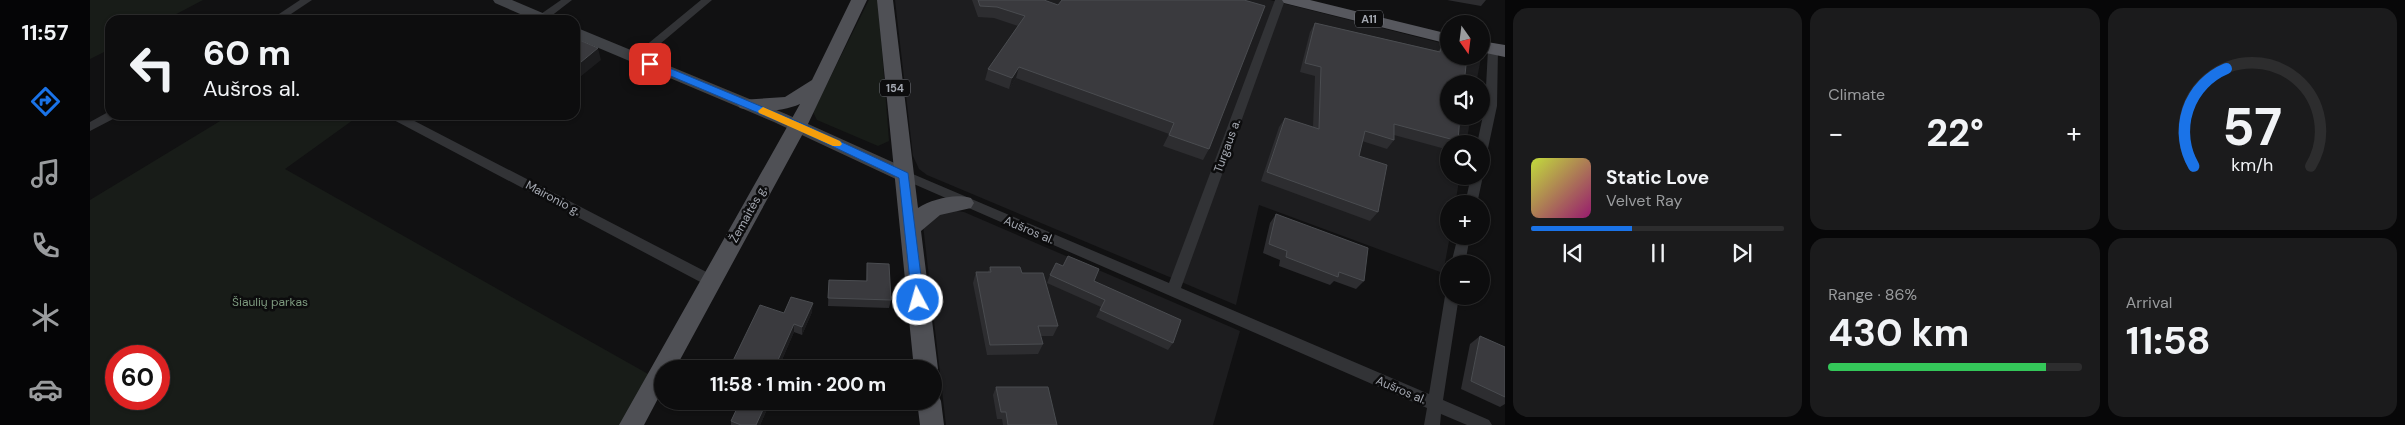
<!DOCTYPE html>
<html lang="en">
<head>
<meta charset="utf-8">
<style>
	body { margin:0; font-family:"DM Sans",sans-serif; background:#1b1b1c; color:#f1f3f6; height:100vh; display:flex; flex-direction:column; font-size:19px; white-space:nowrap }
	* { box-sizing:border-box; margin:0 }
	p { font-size:16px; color:#9a9c9e }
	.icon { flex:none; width:28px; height:28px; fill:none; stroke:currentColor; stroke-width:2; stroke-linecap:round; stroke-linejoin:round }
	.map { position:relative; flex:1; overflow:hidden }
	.drawer { display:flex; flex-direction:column; gap:8px; padding:8px; background:#070708; width:900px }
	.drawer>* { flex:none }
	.banner { position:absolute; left:15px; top:15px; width:475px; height:105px; border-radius:15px; box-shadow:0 1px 4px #0004,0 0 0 1px #2d2d2e; background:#0d0d0e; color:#f1f3f6; overflow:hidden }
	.needle { width:32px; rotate:166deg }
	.fabs { position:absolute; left:1350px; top:15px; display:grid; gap:10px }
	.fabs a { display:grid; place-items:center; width:50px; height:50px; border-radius:50%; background:#0d0d0e; box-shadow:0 1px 4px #0004,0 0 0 1px #2d2d2e; font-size:25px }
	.speed { position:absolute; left:15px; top:345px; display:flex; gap:10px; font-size:25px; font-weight:700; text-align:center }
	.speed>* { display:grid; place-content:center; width:65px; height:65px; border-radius:50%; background:#0d0d0e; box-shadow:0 1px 4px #0004,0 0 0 1px #2d2d2e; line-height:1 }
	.speed .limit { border:8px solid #d22; background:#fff; color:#111 }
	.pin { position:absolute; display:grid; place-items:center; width:42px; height:42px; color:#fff; margin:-21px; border-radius:10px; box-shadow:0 2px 8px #0006 }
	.me { position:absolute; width:55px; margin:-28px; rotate:354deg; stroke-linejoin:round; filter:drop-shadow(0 0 4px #0008) }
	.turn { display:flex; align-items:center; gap:18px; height:105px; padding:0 15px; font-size:22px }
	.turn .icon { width:65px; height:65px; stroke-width:2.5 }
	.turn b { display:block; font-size:35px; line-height:42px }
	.big { font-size:38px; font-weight:700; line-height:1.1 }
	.drawer .card { flex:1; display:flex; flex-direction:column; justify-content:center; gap:8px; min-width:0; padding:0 18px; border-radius:15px; background:#1b1b1c }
	.drawer .dial { align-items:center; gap:0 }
	.dial svg { height:130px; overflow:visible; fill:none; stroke:#2d2d2e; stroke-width:7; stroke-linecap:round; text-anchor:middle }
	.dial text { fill:#f1f3f6; stroke:none }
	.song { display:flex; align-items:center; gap:15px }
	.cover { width:60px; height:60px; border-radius:8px; background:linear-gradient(135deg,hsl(70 70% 55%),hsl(320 70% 35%)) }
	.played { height:5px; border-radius:2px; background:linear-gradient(90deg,#1a73e8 40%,#2d2d2e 40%) }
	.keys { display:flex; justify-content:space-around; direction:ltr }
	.heat { display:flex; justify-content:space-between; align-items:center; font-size:28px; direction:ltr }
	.charge { height:8px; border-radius:4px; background:linear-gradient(90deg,#34c759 86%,#2d2d2e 0) }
	.drawer .tiles { flex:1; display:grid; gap:8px; grid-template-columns:repeat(3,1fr) }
	.card:first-child { grid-row:span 2 }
	.trip { position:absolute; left:564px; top:360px; width:288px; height:50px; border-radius:25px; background:#0d0d0e; box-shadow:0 1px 4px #0004,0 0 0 1px #2d2d2e; font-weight:700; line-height:50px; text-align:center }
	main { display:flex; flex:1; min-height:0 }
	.tab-bar { display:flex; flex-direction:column; width:90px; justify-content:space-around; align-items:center; background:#050506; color:#9a9c9e }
	.tab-bar .icon { width:35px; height:35px }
	.tab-bar .current { color:#1a73e8 }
	.tab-bar b { font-size:22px; color:#f1f3f6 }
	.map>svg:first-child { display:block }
	.built { fill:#1d1d1f }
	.green { fill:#181c18; fill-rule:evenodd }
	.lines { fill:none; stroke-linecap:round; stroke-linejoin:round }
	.minor { fill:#323336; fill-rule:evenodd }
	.secondary { fill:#404246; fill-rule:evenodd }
	.primary { fill:#4f5055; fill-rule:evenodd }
	.trunk { fill:#57585e; fill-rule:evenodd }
	.wall { fill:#2d2d30 }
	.shaded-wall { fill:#1c1c1e }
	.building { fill:#3a3a3e; stroke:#4a4c50 }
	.route { fill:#1a73e8; stroke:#114b97 }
	.slow { fill:#f59e0b }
	.labels { text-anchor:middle; stroke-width:5; stroke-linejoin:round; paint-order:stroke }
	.shield { fill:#0c0c0d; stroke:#767980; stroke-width:1 }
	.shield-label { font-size:11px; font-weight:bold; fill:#a4a8b1 }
	.street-label { font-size:12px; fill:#a4a8b1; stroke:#0c0c0d }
	.park-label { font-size:12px; fill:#7d9a7f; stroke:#0c0c0d }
</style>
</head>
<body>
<main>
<nav class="tab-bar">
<b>11:57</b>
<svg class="icon current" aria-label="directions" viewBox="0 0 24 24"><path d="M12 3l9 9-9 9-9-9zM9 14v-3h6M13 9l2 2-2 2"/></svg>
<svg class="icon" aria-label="music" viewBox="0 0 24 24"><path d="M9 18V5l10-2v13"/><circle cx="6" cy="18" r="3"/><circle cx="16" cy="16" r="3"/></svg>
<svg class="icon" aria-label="phone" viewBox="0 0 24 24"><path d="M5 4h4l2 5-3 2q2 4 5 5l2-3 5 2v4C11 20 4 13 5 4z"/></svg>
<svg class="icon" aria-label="climate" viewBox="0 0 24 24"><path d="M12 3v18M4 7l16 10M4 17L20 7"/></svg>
<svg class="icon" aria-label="car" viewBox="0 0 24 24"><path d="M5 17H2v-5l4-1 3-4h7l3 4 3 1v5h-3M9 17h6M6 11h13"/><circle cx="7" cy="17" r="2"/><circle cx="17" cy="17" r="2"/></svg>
</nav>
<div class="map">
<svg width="1415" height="425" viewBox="0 0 1415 425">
	<rect width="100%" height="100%" fill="#111112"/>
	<path class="built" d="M 805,0 L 1180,0 L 1359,45 L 1359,56 L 1388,56 L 1391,58 L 1386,84 L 1359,84 L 1359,116 L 1381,116 L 1376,144 L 1359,144 L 1359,176 L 1370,176 L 1365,204 L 1359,204 L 1360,236 L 1353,273 L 1169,205 L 1146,305 L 837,175 L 829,169 L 823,156 Z
		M 860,210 L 874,212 L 1150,331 L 1123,425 L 856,425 L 833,225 L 842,216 Z"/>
	<path class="green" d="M 0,0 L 113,0 L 75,20 L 20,20 L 20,49 L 0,59 Z
		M 779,0 L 788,0 L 799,141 L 788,146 L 727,120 L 723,112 Z
		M 140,115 L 270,115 L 195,169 L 567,379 L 541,425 L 0,425 L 0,200 ZM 26,356 L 69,356 L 69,399 L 26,399 Z"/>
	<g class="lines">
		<path class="minor" d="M 210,0 L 222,0 L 192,20 L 180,20 Z
			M 471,0 L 482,0 L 456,20 L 448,20 L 448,16 Z
			M 611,0 L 622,0 L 551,60 L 543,60 L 543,56 Z
			M 1185,0 L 1195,0 L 1091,288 L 1339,394 L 1355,296 L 1359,291 L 1359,296 L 1369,296 L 1353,400 L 1399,420 L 1402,425 L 1377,425 L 1351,414 L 1350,425 L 1334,425 L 1337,408 L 810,178 L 808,175 L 814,171 L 818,172 L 1079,283 Z
			M 1403,46 L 1408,49 L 1407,106 L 1397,153 L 1391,157 L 1391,144 L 1387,144 L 1395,106 L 1398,49 Z
			M 20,111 L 20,115 L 27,115 L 25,118 L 0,131 L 0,122 Z
			M 298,115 L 313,115 L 626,277 L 628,281 L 626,285 L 621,287 L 616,285 L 300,118 Z
			M 1391,173 L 1393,176 L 1387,204 L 1375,204 L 1381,176 L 1391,176 Z
			M 1368,236 L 1380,236 L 1375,264 L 1361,264 Z"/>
		<path class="secondary" d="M 403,0 L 422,0 L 462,17 L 464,20 L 444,20 L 405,3 Z
			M 485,27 L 696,114 L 820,170 L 823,175 L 820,180 L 814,182 L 808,180 L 684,122 L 485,38 Z"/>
		<path class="primary" d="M 761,0 L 777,0 L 717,126 L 585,369 L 572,369 L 572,391 L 554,425 L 529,425 L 710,104 C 692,112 668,113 650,108 L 647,104 L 650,100 L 695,97 L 722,80 Z
			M 787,0 L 803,0 L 828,208 C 842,199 865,193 881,198 L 884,203 L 881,208 L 850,215 L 831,231 L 848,369 L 842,377 L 842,369 L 824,369 Z
			M 842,391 L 847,393 L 851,401 L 854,425 L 830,425 L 827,401 L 842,401 Z"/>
		<path class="trunk" d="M 1192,0 L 1220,0 L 1359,34 L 1359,44 L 1194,3 Z
			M 1391,41 L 1415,45 L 1415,57 L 1391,52 Z"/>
	</g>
	<path class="wall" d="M 882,0 L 954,0 L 1119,149 L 1113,160 L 1073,146 L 1079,134 L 926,78 L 919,89 L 895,80 L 898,69 L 928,26 L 904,18 L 888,17 Z
		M 1357,0 L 1396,0 L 1391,6 Z
		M 1225,23 L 1348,51 L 1351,48 L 1368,141 L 1365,144 L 1359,144 L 1359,150 L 1304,135 L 1304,140 L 1297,149 L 1272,141 L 1269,156 L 1288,212 L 1280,221 L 1171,181 L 1189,127 L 1195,118 L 1223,127 L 1225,76 L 1210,72 L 1220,32 Z
		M 1186,214 L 1274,281 L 1266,289 L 1244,281 L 1240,285 L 1189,266 L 1190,260 L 1173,253 L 1180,223 Z
		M 777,263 L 801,300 L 799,308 L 738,306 L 739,280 L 776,281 Z
		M 973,266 L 1004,281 L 1083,343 L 1078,350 L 1006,317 L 1011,307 L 957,283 L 960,275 Z
		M 900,267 L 932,273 L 968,326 L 963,336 L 951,336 L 953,344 L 948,354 L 897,355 L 883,283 L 886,272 L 898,272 Z
		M 722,312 L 712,335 L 704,332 L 688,369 L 639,369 L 694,313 Z
		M 1390,336 L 1415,347 L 1415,404 L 1410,407 L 1371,389 L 1380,344 Z
		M 906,387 L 967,425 L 913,425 L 912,419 L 907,419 L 903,395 Z
		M 628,401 L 677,401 L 678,407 L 670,425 L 641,425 L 641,421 L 647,408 Z"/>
	<path class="shaded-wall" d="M 508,48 L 511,60 L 485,81 L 485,67 Z
		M 929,67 L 926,78 L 919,89 L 922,78 Z
		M 723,303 L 722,312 L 712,335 L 712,327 Z
		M 704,324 L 704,332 L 688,369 L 684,369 Z
		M 677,401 L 678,407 L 670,425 L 666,425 Z"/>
	<path class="building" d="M 888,0 L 954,0 L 968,5 L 972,0 L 1154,0 L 1175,6 L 1119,149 L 1079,135 L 1084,123 L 929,67 L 922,78 L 898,69 L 935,16 L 907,7 L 890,6 Z
		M 1225,23 L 1350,52 L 1351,48 L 1359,49 L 1359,56 L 1377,56 L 1374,84 L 1359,84 L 1359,116 L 1370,116 L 1368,141 L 1304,124 L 1304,140 L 1275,131 L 1269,156 L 1297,165 L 1288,212 L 1177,172 L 1195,118 L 1229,129 L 1231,67 L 1215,63 Z
		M 487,39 L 508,48 L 485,67 L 485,40 Z
		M 1186,214 L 1278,248 L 1274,281 L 1249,272 L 1248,277 L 1196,257 L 1197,251 L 1179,244 Z
		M 978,256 L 1009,269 L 1004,281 L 1091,320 L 1083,343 L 1010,310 L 1015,300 L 960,275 L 966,263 L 973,266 Z
		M 777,263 L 799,264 L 801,300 L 738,298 L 739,280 L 777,281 Z
		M 900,267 L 930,267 L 932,273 L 953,273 L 968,326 L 948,326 L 953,344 L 900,345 L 886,272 L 901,272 Z
		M 701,297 L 723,303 L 712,327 L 704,324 L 684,369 L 639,369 L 670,305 L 694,313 Z
		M 1390,336 L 1415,347 L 1415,397 L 1381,381 Z
		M 906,387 L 958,387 L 967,425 L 918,425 L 916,412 L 911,412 Z
		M 647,401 L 677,401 L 666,425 L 651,425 L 641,421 L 650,402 Z"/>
	<path class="route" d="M 560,60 L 711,123 L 818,173 L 834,300 L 833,303 L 828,305 L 822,300 L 809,178 L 704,128 L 557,66 L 557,61 Z"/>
	<path class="slow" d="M 673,107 L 750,141 L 752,144 L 750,146 L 743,146 L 669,113 L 668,111 Z"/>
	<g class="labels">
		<g class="shield">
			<rect x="1265" y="10.5" width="28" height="17" rx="4"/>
			<rect x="790" y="79.5" width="30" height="17" rx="4"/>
		</g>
		<g class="shield-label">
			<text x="1279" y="23">A11</text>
			<text x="805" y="92">154</text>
		</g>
		<g class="street-label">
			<text transform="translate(1137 146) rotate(-70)" y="4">Turgaus a.</text>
			<text transform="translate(463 198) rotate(28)" y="4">Maironio g.</text>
			<text transform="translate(658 214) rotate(-61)" y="4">Žemaitės g.</text>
			<text transform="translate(939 230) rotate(23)" y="4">Aušros al.</text>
			<text transform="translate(1311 390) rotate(23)" y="4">Aušros al.</text>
		</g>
		<g class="park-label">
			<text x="180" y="306">Šiaulių parkas</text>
		</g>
	</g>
</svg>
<div class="fabs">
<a><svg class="needle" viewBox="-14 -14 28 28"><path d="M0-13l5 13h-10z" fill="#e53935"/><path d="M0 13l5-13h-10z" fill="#9a9c9e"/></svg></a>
<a><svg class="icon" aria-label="sound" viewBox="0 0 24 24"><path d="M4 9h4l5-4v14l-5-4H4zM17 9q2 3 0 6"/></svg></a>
<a><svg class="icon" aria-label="search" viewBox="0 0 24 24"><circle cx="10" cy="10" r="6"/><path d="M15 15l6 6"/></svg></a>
<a>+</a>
<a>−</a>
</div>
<div class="speed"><div class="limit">60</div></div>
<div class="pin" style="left:560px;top:64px;background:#d93025"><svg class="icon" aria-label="arrive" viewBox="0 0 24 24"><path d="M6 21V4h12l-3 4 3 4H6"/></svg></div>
<svg class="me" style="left:828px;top:300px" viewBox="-20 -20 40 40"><circle r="17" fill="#1a73e8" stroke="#fff" stroke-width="3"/><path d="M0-11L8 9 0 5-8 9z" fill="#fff"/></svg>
<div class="trip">11:58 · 1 min · 200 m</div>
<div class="banner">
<div class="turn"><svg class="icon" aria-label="left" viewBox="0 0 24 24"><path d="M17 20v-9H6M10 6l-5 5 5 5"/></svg><div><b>60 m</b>Aušros al.</div></div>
</div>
</div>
<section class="drawer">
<div class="tiles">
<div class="card">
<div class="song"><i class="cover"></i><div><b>Static Love</b><p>Velvet Ray</p></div></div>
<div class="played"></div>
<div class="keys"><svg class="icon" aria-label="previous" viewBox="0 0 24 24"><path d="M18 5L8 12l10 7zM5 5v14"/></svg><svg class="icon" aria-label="pause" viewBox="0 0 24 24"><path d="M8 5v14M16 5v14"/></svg><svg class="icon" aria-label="next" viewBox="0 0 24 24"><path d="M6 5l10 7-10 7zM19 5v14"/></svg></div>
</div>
<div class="card"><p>Climate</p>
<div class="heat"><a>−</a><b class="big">22°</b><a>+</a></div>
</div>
<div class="card dial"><svg viewBox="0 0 100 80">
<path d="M14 69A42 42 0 1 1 86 69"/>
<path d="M14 69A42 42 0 0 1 34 9" stroke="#1a73e8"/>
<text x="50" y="56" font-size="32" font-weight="700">57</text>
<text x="50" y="72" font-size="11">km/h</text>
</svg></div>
<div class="card"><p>Range · 86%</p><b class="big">430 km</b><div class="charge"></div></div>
<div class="card"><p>Arrival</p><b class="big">11:58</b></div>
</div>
</section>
</main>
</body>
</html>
